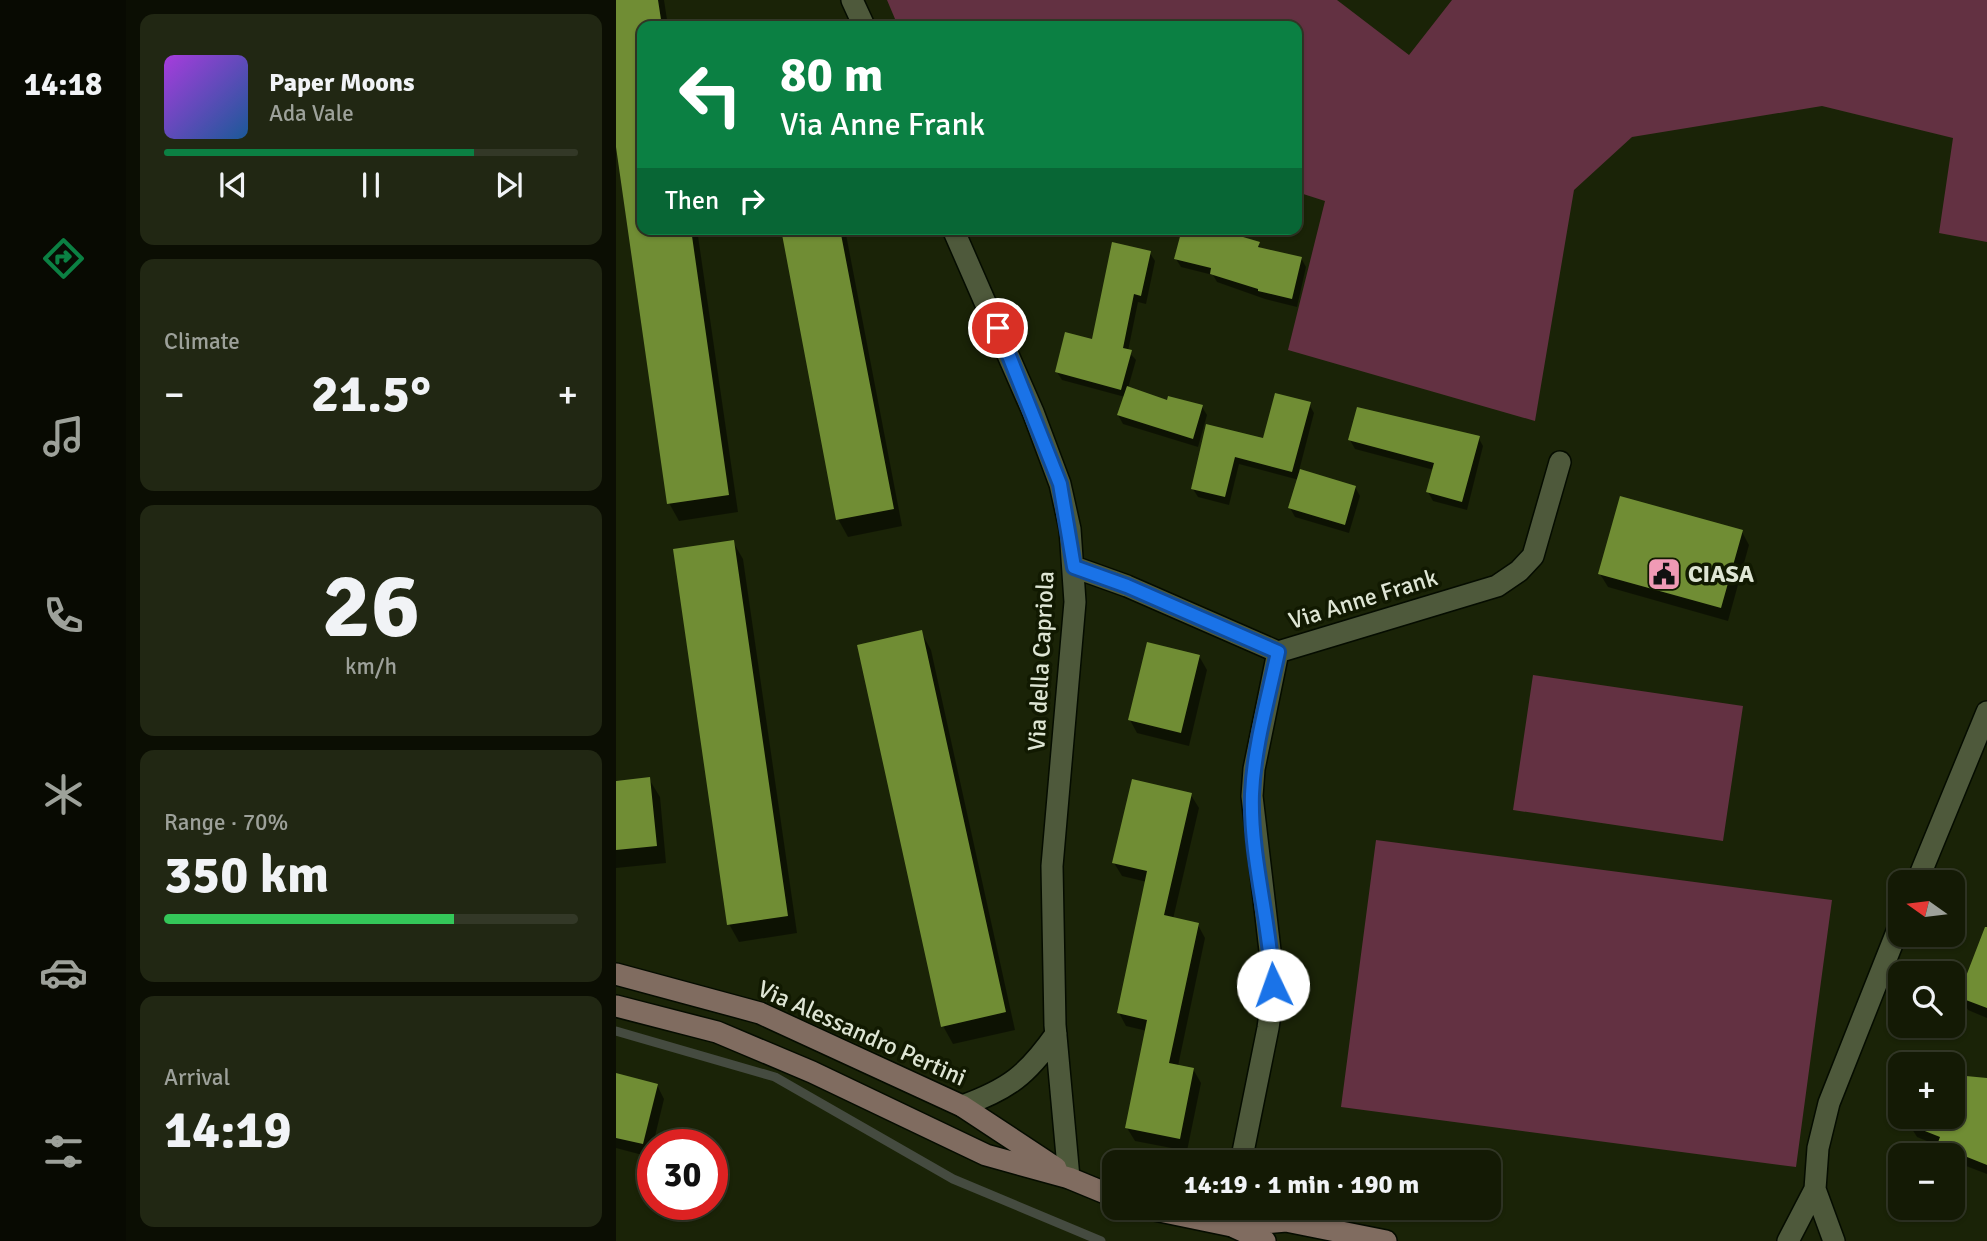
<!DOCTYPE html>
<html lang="en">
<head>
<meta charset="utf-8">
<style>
	body { margin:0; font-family:Signika,sans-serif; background:#212713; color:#f1f3f6; height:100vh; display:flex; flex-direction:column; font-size:26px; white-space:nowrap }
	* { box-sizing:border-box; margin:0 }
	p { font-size:23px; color:#9da19a }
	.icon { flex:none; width:38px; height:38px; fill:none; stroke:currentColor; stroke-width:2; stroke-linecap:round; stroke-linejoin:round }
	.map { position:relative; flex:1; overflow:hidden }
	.side { display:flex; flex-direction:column; gap:14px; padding:14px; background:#0b0e03; width:490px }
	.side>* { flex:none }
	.guide { position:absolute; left:21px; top:21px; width:665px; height:214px; border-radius:14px; box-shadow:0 2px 5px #0004,0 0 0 2px #333827; background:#0b8043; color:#fff; overflow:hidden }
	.needle { width:46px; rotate:284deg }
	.tools { position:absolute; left:1272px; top:870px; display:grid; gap:14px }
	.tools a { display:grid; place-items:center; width:77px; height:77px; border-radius:14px; background:#141a05; box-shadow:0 2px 5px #0004,0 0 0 2px #333827; font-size:35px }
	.speed { position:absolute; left:21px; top:1129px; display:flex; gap:14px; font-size:35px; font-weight:700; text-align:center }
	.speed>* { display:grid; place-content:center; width:91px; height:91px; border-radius:50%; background:#141a05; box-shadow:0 2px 5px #0004,0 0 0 2px #333827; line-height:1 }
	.speed .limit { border:10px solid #d22; background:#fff; color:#111 }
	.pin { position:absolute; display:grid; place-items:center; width:60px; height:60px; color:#fff; margin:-30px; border:4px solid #fff; border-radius:50%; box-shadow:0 2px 7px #0007 }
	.me { position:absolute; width:77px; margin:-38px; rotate:357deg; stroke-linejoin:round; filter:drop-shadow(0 0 5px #0008) }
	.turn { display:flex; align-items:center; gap:24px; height:147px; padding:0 28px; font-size:32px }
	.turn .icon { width:91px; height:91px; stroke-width:2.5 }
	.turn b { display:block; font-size:49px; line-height:60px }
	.then { display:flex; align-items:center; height:66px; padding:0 28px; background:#0003; gap:14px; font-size:26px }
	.big { font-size:52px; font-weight:800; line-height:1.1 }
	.side .card { flex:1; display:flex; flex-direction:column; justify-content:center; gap:10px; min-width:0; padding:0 24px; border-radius:14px; background:#212713 }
	.side .dial { align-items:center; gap:0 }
	.dial b { font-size:91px; line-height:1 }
	.song { display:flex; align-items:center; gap:21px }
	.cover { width:84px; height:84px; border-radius:10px; background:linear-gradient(135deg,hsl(280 70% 55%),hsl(210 70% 35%)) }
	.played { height:7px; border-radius:4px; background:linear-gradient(90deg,#0b8043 75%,#333827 75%) }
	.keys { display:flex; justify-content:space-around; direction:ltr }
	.heat { display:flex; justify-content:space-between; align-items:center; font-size:38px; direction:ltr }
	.charge { height:10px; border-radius:5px; background:linear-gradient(90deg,#34c759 70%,#333827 0) }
	.trip { position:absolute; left:486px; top:1150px; width:399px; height:70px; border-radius:14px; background:#141a05; box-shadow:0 2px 5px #0004,0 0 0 2px #333827; font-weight:800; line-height:70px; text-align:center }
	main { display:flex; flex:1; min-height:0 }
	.menu { display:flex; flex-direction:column; width:126px; justify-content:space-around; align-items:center; background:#080a02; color:#9da19a }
	.menu .icon { width:49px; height:49px }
	.menu .active { color:#0b8043 }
	.menu b { font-size:32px; color:#f1f3f6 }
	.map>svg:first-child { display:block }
	.green { fill:#633142 }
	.shadow { fill:#0007 }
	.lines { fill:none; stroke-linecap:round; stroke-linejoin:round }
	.stream { stroke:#454b40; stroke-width:9 }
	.building { fill:#708d34 }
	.street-casing { stroke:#050c00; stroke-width:24 }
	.secondary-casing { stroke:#050c00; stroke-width:24 }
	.street { stroke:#4e593b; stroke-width:21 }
	.secondary { stroke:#806c60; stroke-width:21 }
	.route-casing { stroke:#114b97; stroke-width:18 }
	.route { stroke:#1a73e8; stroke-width:12 }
	.labels { text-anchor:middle; stroke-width:7; stroke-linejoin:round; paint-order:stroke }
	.poi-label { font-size:24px; font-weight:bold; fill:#dee5d4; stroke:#111901; text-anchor:start }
	.street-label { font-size:24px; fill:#dee5d4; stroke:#111901 }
</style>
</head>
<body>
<main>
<nav class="menu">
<b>14:18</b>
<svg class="icon active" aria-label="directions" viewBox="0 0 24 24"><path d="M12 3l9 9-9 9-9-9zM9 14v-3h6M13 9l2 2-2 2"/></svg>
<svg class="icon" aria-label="music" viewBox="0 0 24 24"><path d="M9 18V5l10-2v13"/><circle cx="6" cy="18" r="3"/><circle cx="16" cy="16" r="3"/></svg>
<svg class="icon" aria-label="phone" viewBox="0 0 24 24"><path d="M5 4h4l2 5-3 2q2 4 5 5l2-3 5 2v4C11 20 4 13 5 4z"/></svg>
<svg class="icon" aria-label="climate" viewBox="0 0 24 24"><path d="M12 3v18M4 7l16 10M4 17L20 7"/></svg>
<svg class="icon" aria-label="car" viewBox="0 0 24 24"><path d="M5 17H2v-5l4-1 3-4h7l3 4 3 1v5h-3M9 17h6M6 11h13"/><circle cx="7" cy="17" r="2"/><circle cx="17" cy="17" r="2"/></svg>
<svg class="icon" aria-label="filters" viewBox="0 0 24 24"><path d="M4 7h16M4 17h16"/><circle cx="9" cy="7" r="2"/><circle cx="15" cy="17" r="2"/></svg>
</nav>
<section class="side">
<div class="card">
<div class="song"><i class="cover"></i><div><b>Paper Moons</b><p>Ada Vale</p></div></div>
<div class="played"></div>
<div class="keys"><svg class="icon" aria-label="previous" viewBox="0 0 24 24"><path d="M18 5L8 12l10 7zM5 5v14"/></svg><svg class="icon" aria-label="pause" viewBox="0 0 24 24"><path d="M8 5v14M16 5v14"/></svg><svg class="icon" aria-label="next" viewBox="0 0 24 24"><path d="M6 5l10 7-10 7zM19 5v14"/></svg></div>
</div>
<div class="card"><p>Climate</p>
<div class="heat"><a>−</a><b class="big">21.5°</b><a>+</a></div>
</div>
<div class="card dial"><b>26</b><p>km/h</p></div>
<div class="card"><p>Range · 70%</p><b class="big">350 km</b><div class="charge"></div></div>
<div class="card"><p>Arrival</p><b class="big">14:19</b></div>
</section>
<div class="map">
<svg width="1371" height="1241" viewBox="0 0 1371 1241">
	<rect width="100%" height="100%" fill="#1a2307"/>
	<path class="green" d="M 271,0 L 721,0 L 793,55 L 836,0 L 1371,0 L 1371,242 L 1323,233 L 1337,138 L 1206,106 L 1016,137 L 958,190 L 919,421 L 672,350 L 709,201 L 681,192 L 681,26 L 282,26 Z
		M 917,675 L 1127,706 L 1107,841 L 897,810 Z
		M 760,840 L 1216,900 L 1180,1167 L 725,1107 Z"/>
	<path class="shadow" d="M 0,0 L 48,0 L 52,26 L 26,26 L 26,229 L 81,229 L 122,512 L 63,521 L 53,503 L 0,135 Z
		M 166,229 L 229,229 L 286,526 L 232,537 L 222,519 Z
		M 568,229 L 607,229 L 606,233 L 642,244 L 646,250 L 685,258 L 690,267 L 681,307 L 649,299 L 601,282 L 597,275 L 565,267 L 560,259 Z
		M 534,253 L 539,261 L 530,304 L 522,302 L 512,351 L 520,360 L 512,388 L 552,402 L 586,407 L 591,415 L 582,447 L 507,424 L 502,415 L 509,397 L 446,380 L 441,372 L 477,341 Z
		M 693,404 L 698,413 L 683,471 L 739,487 L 744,496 L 733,533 L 679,517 L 674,508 L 683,480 L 623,464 L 613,505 L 582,497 L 577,489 L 592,426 L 649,440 Z
		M 862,437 L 867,446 L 851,510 L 817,501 L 812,492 L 818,470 L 739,449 L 734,440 Z
		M 1126,532 L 1133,545 L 1112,621 L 992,587 L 984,574 Z
		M 117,542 L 127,559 L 181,933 L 123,942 L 113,924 Z
		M 305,632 L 315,650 L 399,1030 L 337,1044 L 327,1026 Z
		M 583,656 L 591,670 L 573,746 L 521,733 L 514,720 Z
		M 33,779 L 44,797 L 50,863 L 0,868 L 0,783 Z
		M 575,795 L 583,808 L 557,919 L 582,925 L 589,938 L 562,1066 L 577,1069 L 585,1083 L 571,1151 L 519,1141 L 511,1128 L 531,1031 L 510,1026 L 503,1013 L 531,882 L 506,876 L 498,863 Z
		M 1371,950 L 1371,1018 L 1352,1010 L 1344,997 Z
		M 0,1075 L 41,1085 L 48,1099 L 34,1157 L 0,1148 Z
		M 1371,1082 L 1371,1174 L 1337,1161 L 1337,1155 L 1328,1155 L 1323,1146 L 1301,1137 L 1293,1124 L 1296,1116 L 1337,1116 L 1337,1084 L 1347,1088 Z"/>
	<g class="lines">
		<path class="stream" d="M 0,1031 L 159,1077 L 337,1179 L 485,1241"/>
	</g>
	<path class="building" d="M 0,0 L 42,0 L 46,26 L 26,26 L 26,229 L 75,229 L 113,495 L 51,504 L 0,147 Z
		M 165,229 L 224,229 L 278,509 L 220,520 Z
		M 566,229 L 600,229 L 644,242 L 642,247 L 686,257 L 676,299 L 642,291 L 642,289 L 594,274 L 595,268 L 558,259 Z
		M 496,242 L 535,251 L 525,296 L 518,294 L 507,348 L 516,350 L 505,390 L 439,372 L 449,332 L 476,339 Z
		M 511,386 L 551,400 L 552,396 L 587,405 L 577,439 L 501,415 Z
		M 659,393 L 695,402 L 676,472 L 619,457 L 609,497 L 575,489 L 590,424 L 647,438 Z
		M 741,407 L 864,436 L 846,502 L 810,492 L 818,463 L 732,440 Z
		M 684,469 L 740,486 L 729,525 L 672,508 Z
		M 1004,496 L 1127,530 L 1105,608 L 982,574 Z
		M 118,540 L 172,916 L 111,925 L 57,549 Z
		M 306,630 L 390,1012 L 325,1027 L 241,645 Z
		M 531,642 L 584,655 L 565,733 L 512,720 Z
		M 34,777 L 41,846 L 0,850 L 0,781 Z
		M 516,779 L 576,793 L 548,915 L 583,923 L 553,1063 L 578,1068 L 564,1139 L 509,1128 L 531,1020 L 501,1013 L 531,871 L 496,863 Z
		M 1369,927 L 1371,927 L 1371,1008 L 1342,997 Z
		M 0,1073 L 42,1084 L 27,1144 L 0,1138 Z
		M 1350,1076 L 1371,1078 L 1371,1165 L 1321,1145 L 1324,1137 L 1276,1118 L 1337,1116 L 1337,1082 L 1346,1085 Z"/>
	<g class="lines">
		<g class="street-casing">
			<path id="street" d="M 236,0 L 248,26
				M 337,229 L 417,412 L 444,484 L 454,529 L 459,602 L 436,866 L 439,1025 L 453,1178
				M 458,567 L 511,586 L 662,652 L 881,586 L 903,571 L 917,556 L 944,462
				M 1301,882 L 1371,712
				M 346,1106 C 393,1089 411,1075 440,1034
				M 625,1162 L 652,1028 L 658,985 L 636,796 L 638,769 L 662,652
				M 1199,1189 L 1218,1241
				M 616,1226 L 617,1208
				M 1172,1241 L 1199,1189 L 1202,1148 L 1213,1103 L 1284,924"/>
		</g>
		<g class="secondary-casing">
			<path id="secondary" d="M 0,974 L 144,1013 L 346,1106 L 440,1168
				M 0,1006 L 101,1032 L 196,1072 L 370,1155 L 453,1178 L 499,1197
				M 529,1208 L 616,1226 L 670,1221 L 770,1241
				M 618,1227 L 649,1241"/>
		</g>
		<use href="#street" class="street"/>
		<use href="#secondary" class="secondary"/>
	</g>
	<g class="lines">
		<g class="route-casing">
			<path id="route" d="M 382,328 L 444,484 L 458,567 L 511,586 L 662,652 C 652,699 638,747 636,794 C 634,857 654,922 657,985"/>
		</g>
		<use href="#route" class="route"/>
	</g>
	<defs>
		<g id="civic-square" transform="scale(1.75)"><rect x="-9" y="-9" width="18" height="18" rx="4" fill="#f09ab5" stroke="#111901"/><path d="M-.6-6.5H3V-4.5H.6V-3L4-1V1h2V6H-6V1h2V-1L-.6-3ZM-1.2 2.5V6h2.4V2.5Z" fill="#111"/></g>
	</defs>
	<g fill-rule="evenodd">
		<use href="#civic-square" x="1048" y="574"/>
	</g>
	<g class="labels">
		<g class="poi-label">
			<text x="1072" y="582">CIASA</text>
		</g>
		<g class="street-label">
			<text transform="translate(747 599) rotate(-17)" y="8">Via Anne Frank</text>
			<text transform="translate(425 661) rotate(-87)" y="8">Via della Capriola</text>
			<text transform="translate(246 1033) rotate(24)" y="8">Via Alessandro Pertini</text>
		</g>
	</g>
</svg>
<div class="tools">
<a><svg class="needle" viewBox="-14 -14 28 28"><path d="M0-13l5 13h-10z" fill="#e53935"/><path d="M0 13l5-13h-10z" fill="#9da19a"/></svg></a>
<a><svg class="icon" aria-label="search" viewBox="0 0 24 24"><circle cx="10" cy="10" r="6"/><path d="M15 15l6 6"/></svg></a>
<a>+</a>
<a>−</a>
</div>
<div class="speed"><div class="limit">30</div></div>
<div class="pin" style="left:382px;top:328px;background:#d93025"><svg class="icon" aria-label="arrive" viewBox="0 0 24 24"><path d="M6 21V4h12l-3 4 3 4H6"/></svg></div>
<svg class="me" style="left:657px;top:985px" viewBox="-20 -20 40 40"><circle r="19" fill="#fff"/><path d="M0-13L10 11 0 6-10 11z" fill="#1a73e8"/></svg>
<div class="trip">14:19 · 1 min · 190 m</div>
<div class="guide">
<div class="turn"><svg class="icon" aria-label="left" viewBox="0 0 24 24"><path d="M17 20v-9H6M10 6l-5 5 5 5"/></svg><div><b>80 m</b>Via Anne Frank</div></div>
<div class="then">Then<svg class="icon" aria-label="right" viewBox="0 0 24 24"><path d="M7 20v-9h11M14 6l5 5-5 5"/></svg></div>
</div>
</div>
</main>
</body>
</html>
